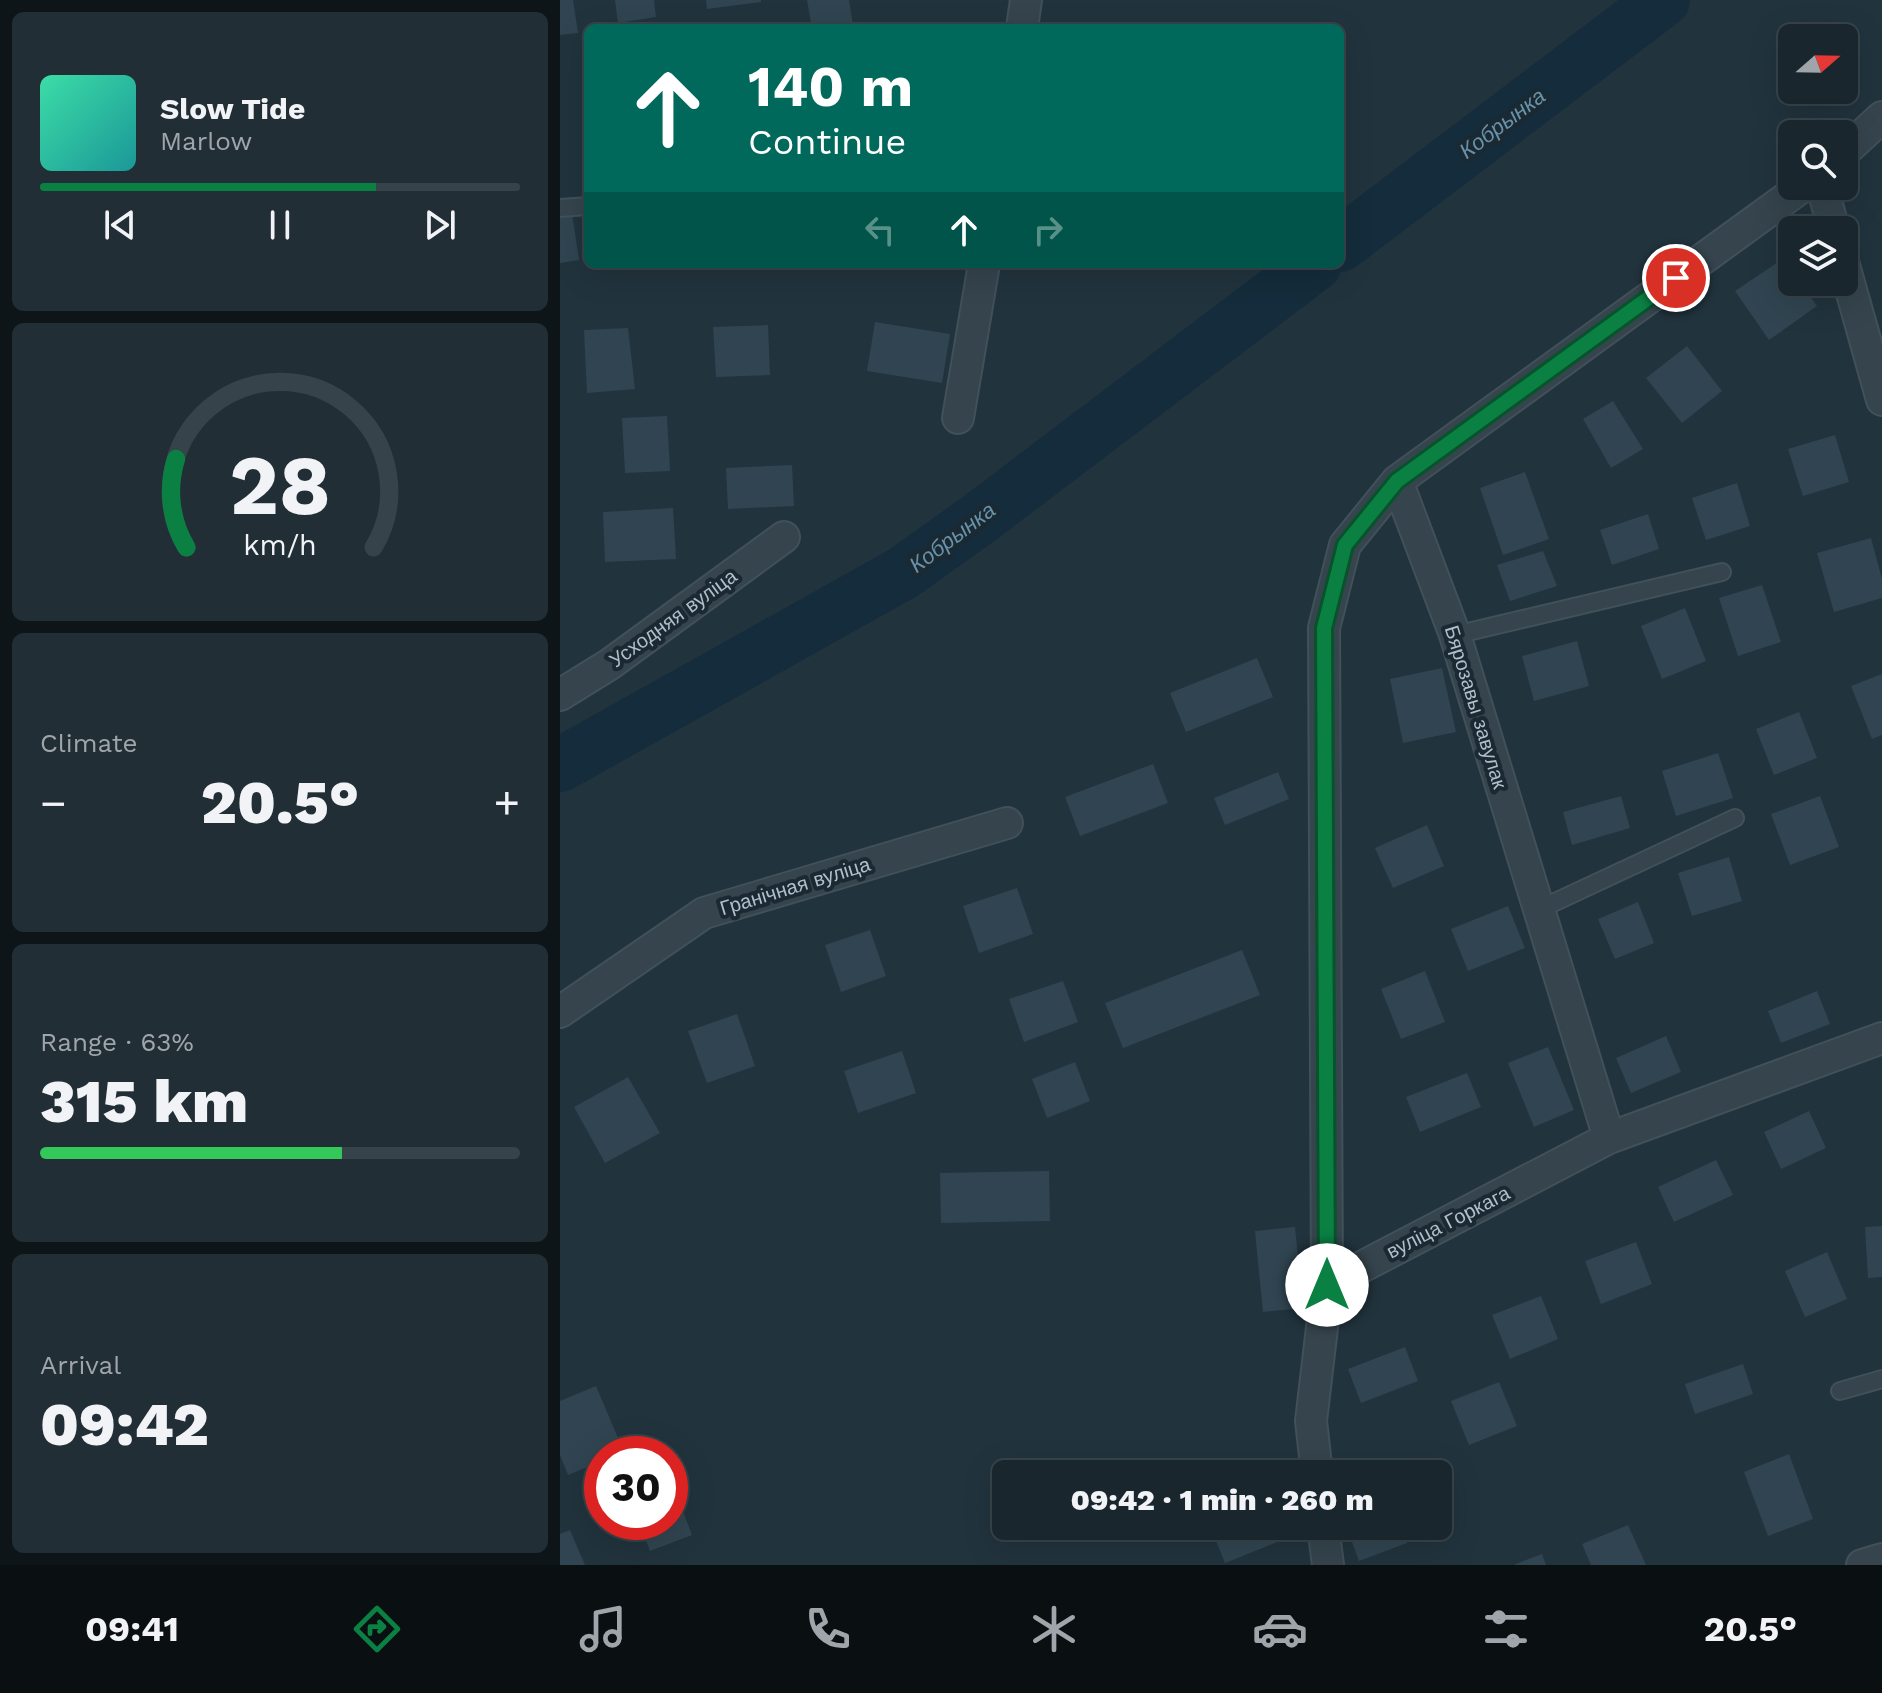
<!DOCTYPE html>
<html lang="en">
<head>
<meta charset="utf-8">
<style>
	body { margin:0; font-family:"Work Sans",sans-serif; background:#222e36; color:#f1f3f6; height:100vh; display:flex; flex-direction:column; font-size:30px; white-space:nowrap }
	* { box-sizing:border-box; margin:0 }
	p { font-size:26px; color:#9fa5aa }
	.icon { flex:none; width:44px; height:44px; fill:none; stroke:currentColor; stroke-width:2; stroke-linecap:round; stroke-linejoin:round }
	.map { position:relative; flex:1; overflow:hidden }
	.details { display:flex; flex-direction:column; gap:12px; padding:12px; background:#0e1519; width:560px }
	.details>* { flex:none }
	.banner { position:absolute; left:24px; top:24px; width:760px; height:244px; border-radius:12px; box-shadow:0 8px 32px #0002,0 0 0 2px #37434a; background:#00695c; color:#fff; overflow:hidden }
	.needle { width:52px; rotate:70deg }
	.fabs { position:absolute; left:1218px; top:24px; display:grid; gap:16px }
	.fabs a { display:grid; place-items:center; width:80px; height:80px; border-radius:12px; background:#19262e; box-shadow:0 8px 32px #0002,0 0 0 2px #37434a; font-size:40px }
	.speed { position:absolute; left:24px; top:1436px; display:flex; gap:16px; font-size:40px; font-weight:700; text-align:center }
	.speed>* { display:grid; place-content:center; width:104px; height:104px; border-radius:50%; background:#19262e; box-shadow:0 8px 32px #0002,0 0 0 2px #37434a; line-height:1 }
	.speed .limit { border:12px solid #d22; background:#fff; color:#111 }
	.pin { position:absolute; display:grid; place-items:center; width:68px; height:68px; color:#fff; margin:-34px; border:4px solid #fff; border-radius:50%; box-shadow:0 2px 8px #0007 }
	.me { position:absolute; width:88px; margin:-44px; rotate:0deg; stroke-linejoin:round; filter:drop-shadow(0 0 6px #0008) }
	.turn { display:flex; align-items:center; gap:28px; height:168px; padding:0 32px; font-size:36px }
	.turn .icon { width:104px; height:104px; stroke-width:2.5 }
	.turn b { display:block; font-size:56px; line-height:68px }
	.lanes { display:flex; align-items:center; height:76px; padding:0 32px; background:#0003; justify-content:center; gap:40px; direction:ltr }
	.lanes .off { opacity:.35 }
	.big { font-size:60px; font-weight:800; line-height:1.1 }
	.details .widget { flex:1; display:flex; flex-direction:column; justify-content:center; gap:12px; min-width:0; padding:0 28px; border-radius:12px; background:#222e36 }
	.details .dial { align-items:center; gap:0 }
	.dial svg { height:208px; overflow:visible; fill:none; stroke:#37434a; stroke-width:7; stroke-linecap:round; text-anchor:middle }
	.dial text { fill:#f1f3f6; stroke:none }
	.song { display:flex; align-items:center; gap:24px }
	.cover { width:96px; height:96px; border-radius:12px; background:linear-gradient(135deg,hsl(160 70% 55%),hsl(180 70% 35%)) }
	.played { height:8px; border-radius:4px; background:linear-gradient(90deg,#0b8043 70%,#37434a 70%) }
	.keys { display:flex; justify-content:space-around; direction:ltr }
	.heat { display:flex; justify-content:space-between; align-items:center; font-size:44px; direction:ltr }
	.charge { height:12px; border-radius:6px; background:linear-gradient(90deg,#34c759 63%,#37434a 0) }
	.trip { position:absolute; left:432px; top:1460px; width:460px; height:80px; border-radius:12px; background:#19262e; box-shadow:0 8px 32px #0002,0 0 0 2px #37434a; font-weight:800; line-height:80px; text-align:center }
	.dock { display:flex; height:128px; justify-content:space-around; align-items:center; background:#0a0f12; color:#9fa5aa }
	.dock .icon { width:56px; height:56px }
	.dock .active { color:#0b8043 }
	.dock b { font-size:36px; color:#f1f3f6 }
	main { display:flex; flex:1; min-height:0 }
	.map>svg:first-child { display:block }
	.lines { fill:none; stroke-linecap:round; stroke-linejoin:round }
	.river { stroke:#142c3b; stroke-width:54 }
	.building { fill:#304551 }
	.lane-casing { stroke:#415059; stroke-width:20 }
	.street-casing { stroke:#415059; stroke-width:34 }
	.lane { stroke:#35444d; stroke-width:16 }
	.street { stroke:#35444d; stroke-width:30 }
	.route-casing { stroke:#07532c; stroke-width:20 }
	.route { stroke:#0b8043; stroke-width:14 }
	.labels { text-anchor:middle; stroke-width:8; stroke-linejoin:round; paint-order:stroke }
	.street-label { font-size:20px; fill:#b0bfc9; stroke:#1a2932 }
	.water-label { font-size:22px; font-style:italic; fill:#6792aa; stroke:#1a2932 }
</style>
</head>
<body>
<main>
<section class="details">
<div class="widget">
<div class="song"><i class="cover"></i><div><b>Slow Tide</b><p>Marlow</p></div></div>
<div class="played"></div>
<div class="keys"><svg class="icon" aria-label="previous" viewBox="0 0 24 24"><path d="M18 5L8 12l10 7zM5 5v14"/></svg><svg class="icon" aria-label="pause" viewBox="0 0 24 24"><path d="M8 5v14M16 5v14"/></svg><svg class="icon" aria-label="next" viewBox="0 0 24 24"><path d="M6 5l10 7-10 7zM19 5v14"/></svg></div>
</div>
<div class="widget dial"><svg viewBox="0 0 100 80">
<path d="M14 69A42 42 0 1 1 86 69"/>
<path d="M14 69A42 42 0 0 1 10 35" stroke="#0b8043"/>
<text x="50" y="56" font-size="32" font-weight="700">28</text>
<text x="50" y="72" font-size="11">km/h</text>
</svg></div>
<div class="widget"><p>Climate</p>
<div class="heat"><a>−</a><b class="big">20.5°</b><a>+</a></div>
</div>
<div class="widget"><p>Range · 63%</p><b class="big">315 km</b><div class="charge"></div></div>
<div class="widget"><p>Arrival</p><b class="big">09:42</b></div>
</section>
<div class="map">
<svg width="1322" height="1565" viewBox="0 0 1322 1565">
	<rect width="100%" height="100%" fill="#21333d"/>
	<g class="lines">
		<path class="river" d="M 780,245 L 1103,0
			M 0,765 L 343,573 L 420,518 L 755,264"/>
	</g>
	<path class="building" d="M 0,0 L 13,0 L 18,33 L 0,35 Z
		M 55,0 L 94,0 L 96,17 L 58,23 Z
		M 146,0 L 201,0 L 201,2 L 147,9 Z
		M 247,0 L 289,0 L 293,25 L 252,28 Z
		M 12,213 L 19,260 L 0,263 L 0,215 Z
		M 1224,258 L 1232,270 L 1232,282 L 1240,282 L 1257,306 L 1209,340 L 1175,291 Z
		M 315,322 L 390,334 L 382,383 L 307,371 Z
		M 208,325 L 210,375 L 156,377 L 153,327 Z
		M 68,328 L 75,389 L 27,393 L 24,330 Z
		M 1127,346 L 1162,391 L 1122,423 L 1086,378 Z
		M 1053,401 L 1083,449 L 1051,468 L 1023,419 Z
		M 107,416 L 110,471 L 65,473 L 62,418 Z
		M 1275,435 L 1289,482 L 1243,496 L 1228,449 Z
		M 232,465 L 234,506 L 168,509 L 166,468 Z
		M 965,472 L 989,539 L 943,555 L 920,488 Z
		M 1177,483 L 1190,526 L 1146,540 L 1132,498 Z
		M 113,508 L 116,559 L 45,562 L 43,512 Z
		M 1088,514 L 1099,549 L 1052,565 L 1040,530 Z
		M 1311,538 L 1322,579 L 1322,598 L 1274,612 L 1257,553 Z
		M 983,551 L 997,586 L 950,601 L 937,565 Z
		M 1202,585 L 1221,642 L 1178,656 L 1159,598 Z
		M 1125,608 L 1146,661 L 1102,679 L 1081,626 Z
		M 1017,641 L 1029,686 L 974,701 L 962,656 Z
		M 697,658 L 713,697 L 626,732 L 610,693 Z
		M 882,668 L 896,732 L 843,743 L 830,679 Z
		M 1322,674 L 1322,735 L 1312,739 L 1291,686 Z
		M 1239,712 L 1257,758 L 1214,775 L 1196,729 Z
		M 1158,753 L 1173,798 L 1116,816 L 1102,771 Z
		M 593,764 L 608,803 L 520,836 L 505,797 Z
		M 718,772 L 729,799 L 665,825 L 654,798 Z
		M 1061,796 L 1070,828 L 1012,845 L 1003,812 Z
		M 1260,796 L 1279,847 L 1230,865 L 1211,814 Z
		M 867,825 L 884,866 L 833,888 L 815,848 Z
		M 1169,857 L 1182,901 L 1132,916 L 1118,873 Z
		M 457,888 L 473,934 L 419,953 L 403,906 Z
		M 1078,902 L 1094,943 L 1055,959 L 1038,919 Z
		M 948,906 L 965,948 L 908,971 L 891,929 Z
		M 310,930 L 326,976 L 281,992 L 265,945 Z
		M 682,950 L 700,995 L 563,1048 L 545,1003 Z
		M 865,971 L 885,1022 L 841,1039 L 821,989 Z
		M 503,981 L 518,1022 L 464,1042 L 449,999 Z
		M 1257,991 L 1270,1024 L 1221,1043 L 1208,1011 Z
		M 177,1014 L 195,1066 L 147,1083 L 128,1031 Z
		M 1106,1036 L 1121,1072 L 1071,1093 L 1056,1058 Z
		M 988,1047 L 1014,1110 L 974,1127 L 948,1063 Z
		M 342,1051 L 356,1093 L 298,1113 L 284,1071 Z
		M 515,1062 L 530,1101 L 487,1118 L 472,1079 Z
		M 907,1073 L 921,1107 L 860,1132 L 846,1097 Z
		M 68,1077 L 100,1133 L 45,1163 L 14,1107 Z
		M 1249,1111 L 1266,1148 L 1221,1169 L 1204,1132 Z
		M 1156,1160 L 1173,1195 L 1114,1222 L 1098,1187 Z
		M 489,1171 L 490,1221 L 381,1223 L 380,1173 Z
		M 1322,1226 L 1322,1277 L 1308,1278 L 1305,1227 Z
		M 735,1227 L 743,1308 L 703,1312 L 695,1231 Z
		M 1076,1242 L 1092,1284 L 1041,1304 L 1025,1261 Z
		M 1267,1252 L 1287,1299 L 1245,1317 L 1225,1271 Z
		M 981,1296 L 998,1339 L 950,1359 L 932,1315 Z
		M 845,1347 L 858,1381 L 801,1403 L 788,1369 Z
		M 1183,1364 L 1193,1394 L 1135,1414 L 1125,1384 Z
		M 939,1382 L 957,1426 L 909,1445 L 891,1401 Z
		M 36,1386 L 64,1452 L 42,1454 L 42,1461 L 8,1475 L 0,1455 L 0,1401 Z
		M 1229,1454 L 1253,1519 L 1208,1536 L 1184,1472 Z
		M 110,1477 L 132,1535 L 90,1551 L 79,1522 L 110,1522 Z
		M 1068,1525 L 1086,1565 L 1031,1565 L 1022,1544 Z
		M 650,1526 L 720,1526 L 725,1539 L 665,1563 Z
		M 786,1526 L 841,1526 L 847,1543 L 799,1561 Z
		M 10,1530 L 25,1565 L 0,1565 L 0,1534 Z
		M 982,1554 L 986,1565 L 953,1565 Z"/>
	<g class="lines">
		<g class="lane-casing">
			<path id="lane" d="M 0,208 L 28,206
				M 895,635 L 1162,572
				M 978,910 L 1175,818
				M 1280,1391 L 1322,1379"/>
		</g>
		<g class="street-casing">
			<path id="street" d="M 462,28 L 466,0
				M 1284,152 L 1322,117
				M 1262,186 L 1274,230
				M 1284,265 L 1322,400
				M 398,418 L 424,264
				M 837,481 L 895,635 L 1049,1138
				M 0,695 L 50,664 L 224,537
				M 0,1012 L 144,913 L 447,823
				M 767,1285 L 764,628 L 785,545 L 837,481 L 1243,186
				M 757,1474 L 751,1421 L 767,1285 L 1049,1138 L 1322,1038
				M 763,1526 L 768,1565
				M 1302,1565 L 1322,1559"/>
		</g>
		<use href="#lane" class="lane"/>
		<use href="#street" class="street"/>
	</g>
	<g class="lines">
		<g class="route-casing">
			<path id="route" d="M 767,1285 L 764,628 L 785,545 L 837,481 L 1116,278"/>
		</g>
		<use href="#route" class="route"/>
	</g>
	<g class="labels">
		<g class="street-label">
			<text transform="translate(113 618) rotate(-36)" y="7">Усходняя вуліца</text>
			<text transform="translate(916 707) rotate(73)" y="7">Бярозавы завулак</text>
			<text transform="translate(235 886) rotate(-17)" y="7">Гранічная вуліца</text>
			<text transform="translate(888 1222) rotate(-27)" y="7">вуліца Горкага</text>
		</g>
		<g class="water-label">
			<text transform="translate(942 123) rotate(-37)" y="8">Кобрынка</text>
			<text transform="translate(392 537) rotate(-37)" y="8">Кобрынка</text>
		</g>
	</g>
</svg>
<div class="fabs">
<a><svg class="needle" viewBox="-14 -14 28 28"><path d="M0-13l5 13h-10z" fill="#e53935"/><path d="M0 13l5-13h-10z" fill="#9fa5aa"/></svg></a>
<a><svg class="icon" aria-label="search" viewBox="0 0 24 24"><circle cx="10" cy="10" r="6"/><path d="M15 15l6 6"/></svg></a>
<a><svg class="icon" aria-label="layers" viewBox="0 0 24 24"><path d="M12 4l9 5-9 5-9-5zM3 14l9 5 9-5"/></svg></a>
</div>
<div class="speed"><div class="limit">30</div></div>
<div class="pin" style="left:1116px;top:278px;background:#d93025"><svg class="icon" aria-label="arrive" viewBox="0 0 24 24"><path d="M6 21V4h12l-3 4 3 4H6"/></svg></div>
<svg class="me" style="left:767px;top:1285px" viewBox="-20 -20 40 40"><circle r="19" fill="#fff"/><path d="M0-13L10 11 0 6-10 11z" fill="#0b8043"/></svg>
<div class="trip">09:42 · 1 min · 260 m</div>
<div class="banner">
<div class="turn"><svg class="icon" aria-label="ahead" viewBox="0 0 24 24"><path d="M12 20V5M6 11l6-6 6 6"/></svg><div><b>140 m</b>Continue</div></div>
<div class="lanes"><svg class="icon off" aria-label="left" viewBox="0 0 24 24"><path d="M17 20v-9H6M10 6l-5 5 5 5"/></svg><svg class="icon" aria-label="ahead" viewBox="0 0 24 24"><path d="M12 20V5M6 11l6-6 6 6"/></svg><svg class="icon off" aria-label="right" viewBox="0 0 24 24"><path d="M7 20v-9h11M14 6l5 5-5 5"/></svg></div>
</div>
</div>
</main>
<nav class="dock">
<b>09:41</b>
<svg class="icon active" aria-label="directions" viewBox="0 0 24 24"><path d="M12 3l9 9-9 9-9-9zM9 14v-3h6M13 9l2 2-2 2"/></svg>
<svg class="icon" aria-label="music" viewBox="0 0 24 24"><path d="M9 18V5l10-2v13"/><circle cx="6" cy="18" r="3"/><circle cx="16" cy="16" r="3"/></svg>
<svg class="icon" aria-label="phone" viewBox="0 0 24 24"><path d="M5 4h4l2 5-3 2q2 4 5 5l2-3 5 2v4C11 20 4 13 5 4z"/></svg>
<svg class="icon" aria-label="climate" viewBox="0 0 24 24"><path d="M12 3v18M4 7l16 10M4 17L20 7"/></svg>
<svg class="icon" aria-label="car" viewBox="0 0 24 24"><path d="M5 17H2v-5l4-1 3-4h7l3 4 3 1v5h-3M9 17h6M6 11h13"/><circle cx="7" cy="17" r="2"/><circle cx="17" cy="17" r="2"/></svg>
<svg class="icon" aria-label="filters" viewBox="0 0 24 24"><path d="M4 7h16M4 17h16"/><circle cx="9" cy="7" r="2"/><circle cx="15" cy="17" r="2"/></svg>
<b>20.5°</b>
</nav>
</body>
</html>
